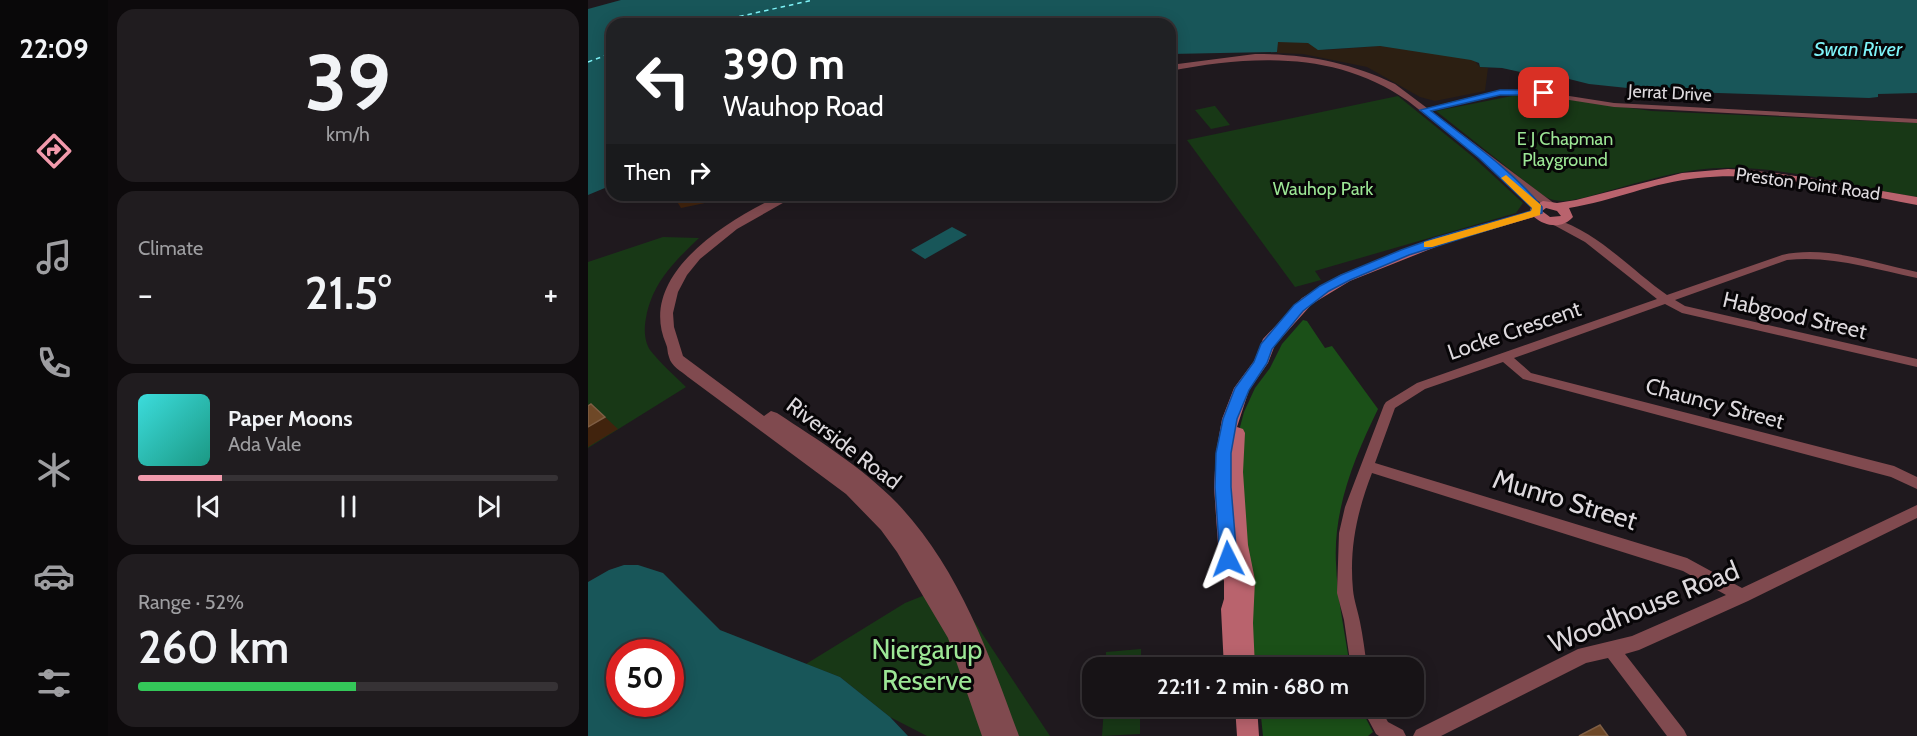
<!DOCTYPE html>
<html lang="en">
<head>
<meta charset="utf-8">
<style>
	body { margin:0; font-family:Cabin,sans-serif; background:#201c1f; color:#f1f3f6; height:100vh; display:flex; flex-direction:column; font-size:22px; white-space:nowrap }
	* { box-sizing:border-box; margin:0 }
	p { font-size:20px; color:#9e9ea1 }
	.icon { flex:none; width:33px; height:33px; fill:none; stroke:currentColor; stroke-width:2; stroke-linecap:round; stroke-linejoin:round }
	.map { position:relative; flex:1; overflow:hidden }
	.drawer { display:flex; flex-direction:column; gap:9px; padding:9px; background:#0d0a0c; width:480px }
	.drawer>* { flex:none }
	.top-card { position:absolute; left:18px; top:18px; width:570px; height:183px; border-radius:18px; box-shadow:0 3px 15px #0003,0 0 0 2px #363235; background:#202124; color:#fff; overflow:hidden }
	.speed { position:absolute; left:18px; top:639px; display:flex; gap:12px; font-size:30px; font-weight:700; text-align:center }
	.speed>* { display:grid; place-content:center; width:78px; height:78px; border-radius:50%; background:#171316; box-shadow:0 3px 15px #0003,0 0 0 2px #363235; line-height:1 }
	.speed .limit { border:9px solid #d22; background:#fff; color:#111 }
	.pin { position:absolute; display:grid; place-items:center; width:51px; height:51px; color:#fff; margin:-26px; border-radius:12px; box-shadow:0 3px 9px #0006 }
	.me { position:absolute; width:66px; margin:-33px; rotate:357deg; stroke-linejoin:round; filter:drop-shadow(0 0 4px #0008) }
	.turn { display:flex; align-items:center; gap:21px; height:126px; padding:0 18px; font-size:27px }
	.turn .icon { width:78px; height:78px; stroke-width:2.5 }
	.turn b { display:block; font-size:42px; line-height:51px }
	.then { display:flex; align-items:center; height:57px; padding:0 18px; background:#0003; gap:12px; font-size:22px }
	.big { font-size:45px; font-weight:600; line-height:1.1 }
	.drawer .tile { flex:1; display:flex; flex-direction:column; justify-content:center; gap:9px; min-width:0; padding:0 21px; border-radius:18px; background:#201c1f }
	.drawer .dial { align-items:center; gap:0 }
	.dial b { font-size:78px; line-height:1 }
	.song { display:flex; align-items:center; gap:18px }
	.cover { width:72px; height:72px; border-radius:9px; background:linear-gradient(135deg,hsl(180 70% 55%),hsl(170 70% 35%)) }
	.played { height:6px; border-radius:3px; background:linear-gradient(90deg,#f29aac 20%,#363235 20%) }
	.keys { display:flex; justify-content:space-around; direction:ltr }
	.heat { display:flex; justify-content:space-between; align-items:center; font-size:33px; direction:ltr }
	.charge { height:9px; border-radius:4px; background:linear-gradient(90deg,#34c759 52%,#363235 0) }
	.trip { position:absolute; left:494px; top:657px; width:342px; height:60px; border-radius:18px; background:#171316; box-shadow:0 3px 15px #0003,0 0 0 2px #363235; font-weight:600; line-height:60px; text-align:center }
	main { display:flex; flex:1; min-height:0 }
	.tab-bar { display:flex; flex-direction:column; width:108px; justify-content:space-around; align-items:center; background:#090809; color:#9e9ea1 }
	.tab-bar .icon { width:42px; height:42px }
	.tab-bar .current { color:#f29aac }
	.tab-bar b { font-size:27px; color:#f1f3f6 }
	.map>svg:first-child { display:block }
	.industrial { fill:#2c1f12 }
	.green { fill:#183816 }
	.forest { fill:#1b5018 }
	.water { fill:#185659; fill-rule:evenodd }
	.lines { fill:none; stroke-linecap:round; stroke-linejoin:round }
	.ferry { stroke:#7ff4f9; stroke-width:1.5; stroke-dasharray:4.5 4; stroke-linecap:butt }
	.minor { fill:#804a4f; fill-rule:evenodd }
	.tertiary { fill:#804a4f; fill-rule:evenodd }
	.secondary { fill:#b9636d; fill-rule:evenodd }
	.shaded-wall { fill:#41230d }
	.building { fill:#6e4827; stroke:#7f5e44; stroke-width:1.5 }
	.route { fill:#1a73e8; stroke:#114b97; stroke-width:1.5 }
	.slow { fill:#f59e0b }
	.labels { text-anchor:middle; stroke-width:6; stroke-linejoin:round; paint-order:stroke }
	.far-street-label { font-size:18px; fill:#ddd9dd; stroke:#070507 }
	.far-park-label { font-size:18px; fill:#9ce695; stroke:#070507 }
	.far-water-label { font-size:20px; font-style:italic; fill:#7ff4f9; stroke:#070507 }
	.street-label { font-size:22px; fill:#ddd9dd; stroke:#070507 }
	.near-street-label { font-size:27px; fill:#ddd9dd; stroke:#070507 }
	.near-park-label { font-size:27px; fill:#9ce695; stroke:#070507 }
</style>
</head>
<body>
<main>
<nav class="tab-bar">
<b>22:09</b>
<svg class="icon current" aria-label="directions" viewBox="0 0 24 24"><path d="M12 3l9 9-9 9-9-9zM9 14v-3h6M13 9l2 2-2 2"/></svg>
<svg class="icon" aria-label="music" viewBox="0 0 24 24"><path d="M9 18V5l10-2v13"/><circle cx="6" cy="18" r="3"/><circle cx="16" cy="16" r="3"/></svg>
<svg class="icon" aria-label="phone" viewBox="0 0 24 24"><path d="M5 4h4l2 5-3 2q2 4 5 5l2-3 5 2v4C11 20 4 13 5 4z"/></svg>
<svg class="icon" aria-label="climate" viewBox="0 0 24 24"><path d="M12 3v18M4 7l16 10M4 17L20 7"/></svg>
<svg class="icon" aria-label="car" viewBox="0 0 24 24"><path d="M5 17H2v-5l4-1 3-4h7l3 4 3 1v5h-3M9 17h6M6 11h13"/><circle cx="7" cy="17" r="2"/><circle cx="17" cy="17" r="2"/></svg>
<svg class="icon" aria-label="filters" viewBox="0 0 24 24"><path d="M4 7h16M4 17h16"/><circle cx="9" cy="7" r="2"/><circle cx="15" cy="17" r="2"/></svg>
</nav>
<section class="drawer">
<div class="tile dial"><b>39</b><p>km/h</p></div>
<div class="tile"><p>Climate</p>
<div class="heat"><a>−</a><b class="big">21.5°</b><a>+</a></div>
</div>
<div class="tile">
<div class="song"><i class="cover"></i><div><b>Paper Moons</b><p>Ada Vale</p></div></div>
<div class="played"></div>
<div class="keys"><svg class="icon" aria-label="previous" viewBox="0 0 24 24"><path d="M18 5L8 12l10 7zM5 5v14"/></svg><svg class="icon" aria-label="pause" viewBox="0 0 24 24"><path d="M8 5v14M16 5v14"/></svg><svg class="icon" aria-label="next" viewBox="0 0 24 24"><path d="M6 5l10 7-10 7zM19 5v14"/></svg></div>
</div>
<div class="tile"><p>Range · 52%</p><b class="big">260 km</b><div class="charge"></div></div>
</section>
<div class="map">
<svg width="1329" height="736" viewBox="0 0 1329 736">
	<rect width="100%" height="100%" fill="#1f191e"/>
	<path class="industrial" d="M 690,31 L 738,50 L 792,46 L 884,58 L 892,67 L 900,68 L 897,91 L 847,101 L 832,97 L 779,67 L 715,54 L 689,53 Z"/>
	<path class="green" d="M 929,95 L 947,95 L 1064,111 L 1329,123 L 1329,197 C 1266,187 1198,166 1134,168 C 1087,169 1040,186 995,198 C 979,201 967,204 953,194 L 848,111 Z
		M 810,96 L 884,156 L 935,203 L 928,213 L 727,271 L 733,280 L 707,287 L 599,140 Z
		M 626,106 L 627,106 L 642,125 L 623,129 L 607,110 Z
		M 75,237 L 111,238 C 87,261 64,283 58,318 C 56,328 56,341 62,350 C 72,363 86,375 98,387 L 0,448 L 0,262 Z
		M 362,585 L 462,736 L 339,736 L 302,717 L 252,677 L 218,664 L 317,603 Z
		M 553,649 L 553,667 L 518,667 L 518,652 Z
		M 516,707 L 552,707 L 552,734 L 514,736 Z"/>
	<path class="forest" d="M 715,320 L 719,321 L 737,348 L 744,346 L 790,409 C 767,456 745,509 748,563 C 749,597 757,633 762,667 L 664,668 L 648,442 L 656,412 L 667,388 L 682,368 L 694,344 Z
		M 672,707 L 772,707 L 785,732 L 780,736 L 675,736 Z"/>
	<path class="water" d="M 33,0 L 1329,0 L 1329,93 L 1290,94 L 1290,97 L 1281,98 L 1068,91 L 1001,84 L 953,72 L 942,74 L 914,68 L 892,67 L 891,63 L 883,60 L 792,46 L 730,50 L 720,43 L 690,42 L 689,52 L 582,54 L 582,24 L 24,24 L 24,185 L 0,195 L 0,9 Z
		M 364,227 L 379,235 L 337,259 L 323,250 Z
		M 36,565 L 50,565 L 75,573 L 132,630 L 252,677 L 302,717 L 320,736 L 0,736 L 0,582 L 21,570 ZM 32,652 L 82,652 L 82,704 L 32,704 Z"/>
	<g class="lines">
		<path class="ferry" d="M 118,24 L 225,0
			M 0,62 L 24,53"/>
		<path class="minor" d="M 943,90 L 1026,103 L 1329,119 L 1329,123 L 1026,107 L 943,94 L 912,95 L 836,112 L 832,110 L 912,91 Z
			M 967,219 C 1010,232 1043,270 1079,295 L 1194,255 C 1238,245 1286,263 1329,272 L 1329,278 C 1286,269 1243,255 1199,260 L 1087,300 L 1097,306 L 1329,359 L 1329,367 L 1094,313 L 1077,304 L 926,358 L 943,373 L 1306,466 L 1329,477 L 1329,489 L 1303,477 L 935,379 L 915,362 L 837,389 L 807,408 L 787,463 L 1099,558 L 1154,588 L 1329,505 L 1329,518 L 1160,601 L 1051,650 L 1037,654 L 1096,730 L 1099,736 L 1079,736 L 1020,658 L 998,663 L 853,736 L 825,736 L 828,730 L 990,649 L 1044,636 L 1138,595 L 1095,571 L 784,473 C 769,512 761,548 765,590 C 766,601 770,611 772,622 C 775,637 777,652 779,668 L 763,668 L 756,620 L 749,593 L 751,533 L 757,507 L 796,405 L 798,402 L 829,383 L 1069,299 L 997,242 L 964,224 L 964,220 Z
			M 773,706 L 791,706 L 800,722 L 815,730 L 818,736 L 791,736 L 788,734 Z"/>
		<path class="tertiary" d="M 667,54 C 717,54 761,62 807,84 L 967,204 L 961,208 L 937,193 L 820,101 C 749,51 664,55 582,71 L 582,65 Z
			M 193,195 L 209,195 L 149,229 L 112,259 L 99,275 L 90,292 L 85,313 L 86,327 L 95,356 L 176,416 L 183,411 L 189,413 C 230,440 274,467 309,503 C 371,568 401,654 431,736 L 394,736 L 360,638 L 309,552 L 293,530 L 258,494 L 100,377 C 93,371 83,366 81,357 C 79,352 80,348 78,344 C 48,274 141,219 193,195 Z"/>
		<path class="secondary" d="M 1140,169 C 1204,172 1266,187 1329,197 L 1329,205 C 1257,192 1184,170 1110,178 C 1066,182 1025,201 981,208 L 985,217 C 974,229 958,227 946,217 L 855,244 L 762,281 L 724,304 L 687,345 L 680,363 L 661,390 L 649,427 L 655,429 L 657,433 L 655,472 L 660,545 L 667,580 L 665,623 L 667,668 L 636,668 L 633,609 L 636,599 L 636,581 L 631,559 L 626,487 L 628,453 L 634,419 L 646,388 L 666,361 L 675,339 L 714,298 L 752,275 L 847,238 L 942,211 L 943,207 L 955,201 L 969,203 L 988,200 L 1094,173 ZM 958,208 L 969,211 L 973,216 L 962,217 L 954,211 Z
			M 647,706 L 669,706 L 671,736 L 649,736 Z"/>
	</g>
	<path class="shaded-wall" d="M 85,195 L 137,195 L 136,199 L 93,208 Z
		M 17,417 L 30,429 L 0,447 L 0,427 Z"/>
	<path class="building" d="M 3,404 L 17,417 L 0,427 L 0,406 Z
		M 1012,725 L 1020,736 L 991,736 Z"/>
	<path class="route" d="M 912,90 L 956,90 L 960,93 L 956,95 L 912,95 L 843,111 C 880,140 925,171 954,207 L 954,213 L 821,255 L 762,280 L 741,291 L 715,311 L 684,349 L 679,363 L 661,390 L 649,419 L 643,453 L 643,487 L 649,559 L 646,564 L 640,566 L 634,564 L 632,559 L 627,487 L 628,453 L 635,419 L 647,388 L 666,362 L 673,344 L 706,305 L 732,286 L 753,275 L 813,250 L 847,238 L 943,211 L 944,208 L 891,158 L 832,110 Z"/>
	<path class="slow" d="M 918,175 L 953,205 L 952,215 L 844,247 L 836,247 L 836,242 L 943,211 L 944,208 L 913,178 Z"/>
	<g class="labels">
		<g class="far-street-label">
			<text transform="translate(1082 93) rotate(3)" y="6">Jerrat Drive</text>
			<text transform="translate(1220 184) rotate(8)" y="6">Preston Point Road</text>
		</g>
		<g class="far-park-label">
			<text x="977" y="145">E J Chapman<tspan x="977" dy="21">Playground</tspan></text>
			<text x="735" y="195">Wauhop Park</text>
		</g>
		<g class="far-water-label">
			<text x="1270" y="56">Swan River</text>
		</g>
		<g class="street-label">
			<text transform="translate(1207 315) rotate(13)" y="8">Habgood Street</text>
			<text transform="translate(926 330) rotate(-19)" y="8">Locke Crescent</text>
			<text transform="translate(1127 403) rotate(15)" y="8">Chauncy Street</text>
			<text transform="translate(256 443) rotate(37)" y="8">Riverside Road</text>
		</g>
		<g class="near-street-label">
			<text transform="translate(977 500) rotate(17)" y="9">Munro Street</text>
			<text transform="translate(1056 607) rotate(-22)" y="9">Woodhouse Road</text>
		</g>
		<g class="near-park-label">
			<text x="339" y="659">Niergarup<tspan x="339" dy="31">Reserve</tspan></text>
		</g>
	</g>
</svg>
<div class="speed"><div class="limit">50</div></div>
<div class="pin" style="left:956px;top:93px;background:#d93025"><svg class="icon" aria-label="arrive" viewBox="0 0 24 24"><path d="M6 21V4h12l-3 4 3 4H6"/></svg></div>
<svg class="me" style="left:640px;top:559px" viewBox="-20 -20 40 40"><path d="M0-17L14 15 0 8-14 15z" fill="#1a73e8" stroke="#fff" stroke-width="4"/></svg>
<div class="trip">22:11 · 2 min · 680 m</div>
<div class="top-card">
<div class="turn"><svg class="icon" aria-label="left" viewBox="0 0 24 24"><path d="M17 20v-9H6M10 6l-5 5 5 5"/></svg><div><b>390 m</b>Wauhop Road</div></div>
<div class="then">Then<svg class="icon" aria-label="right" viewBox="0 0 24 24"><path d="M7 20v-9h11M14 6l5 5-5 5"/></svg></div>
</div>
</div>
</main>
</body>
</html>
